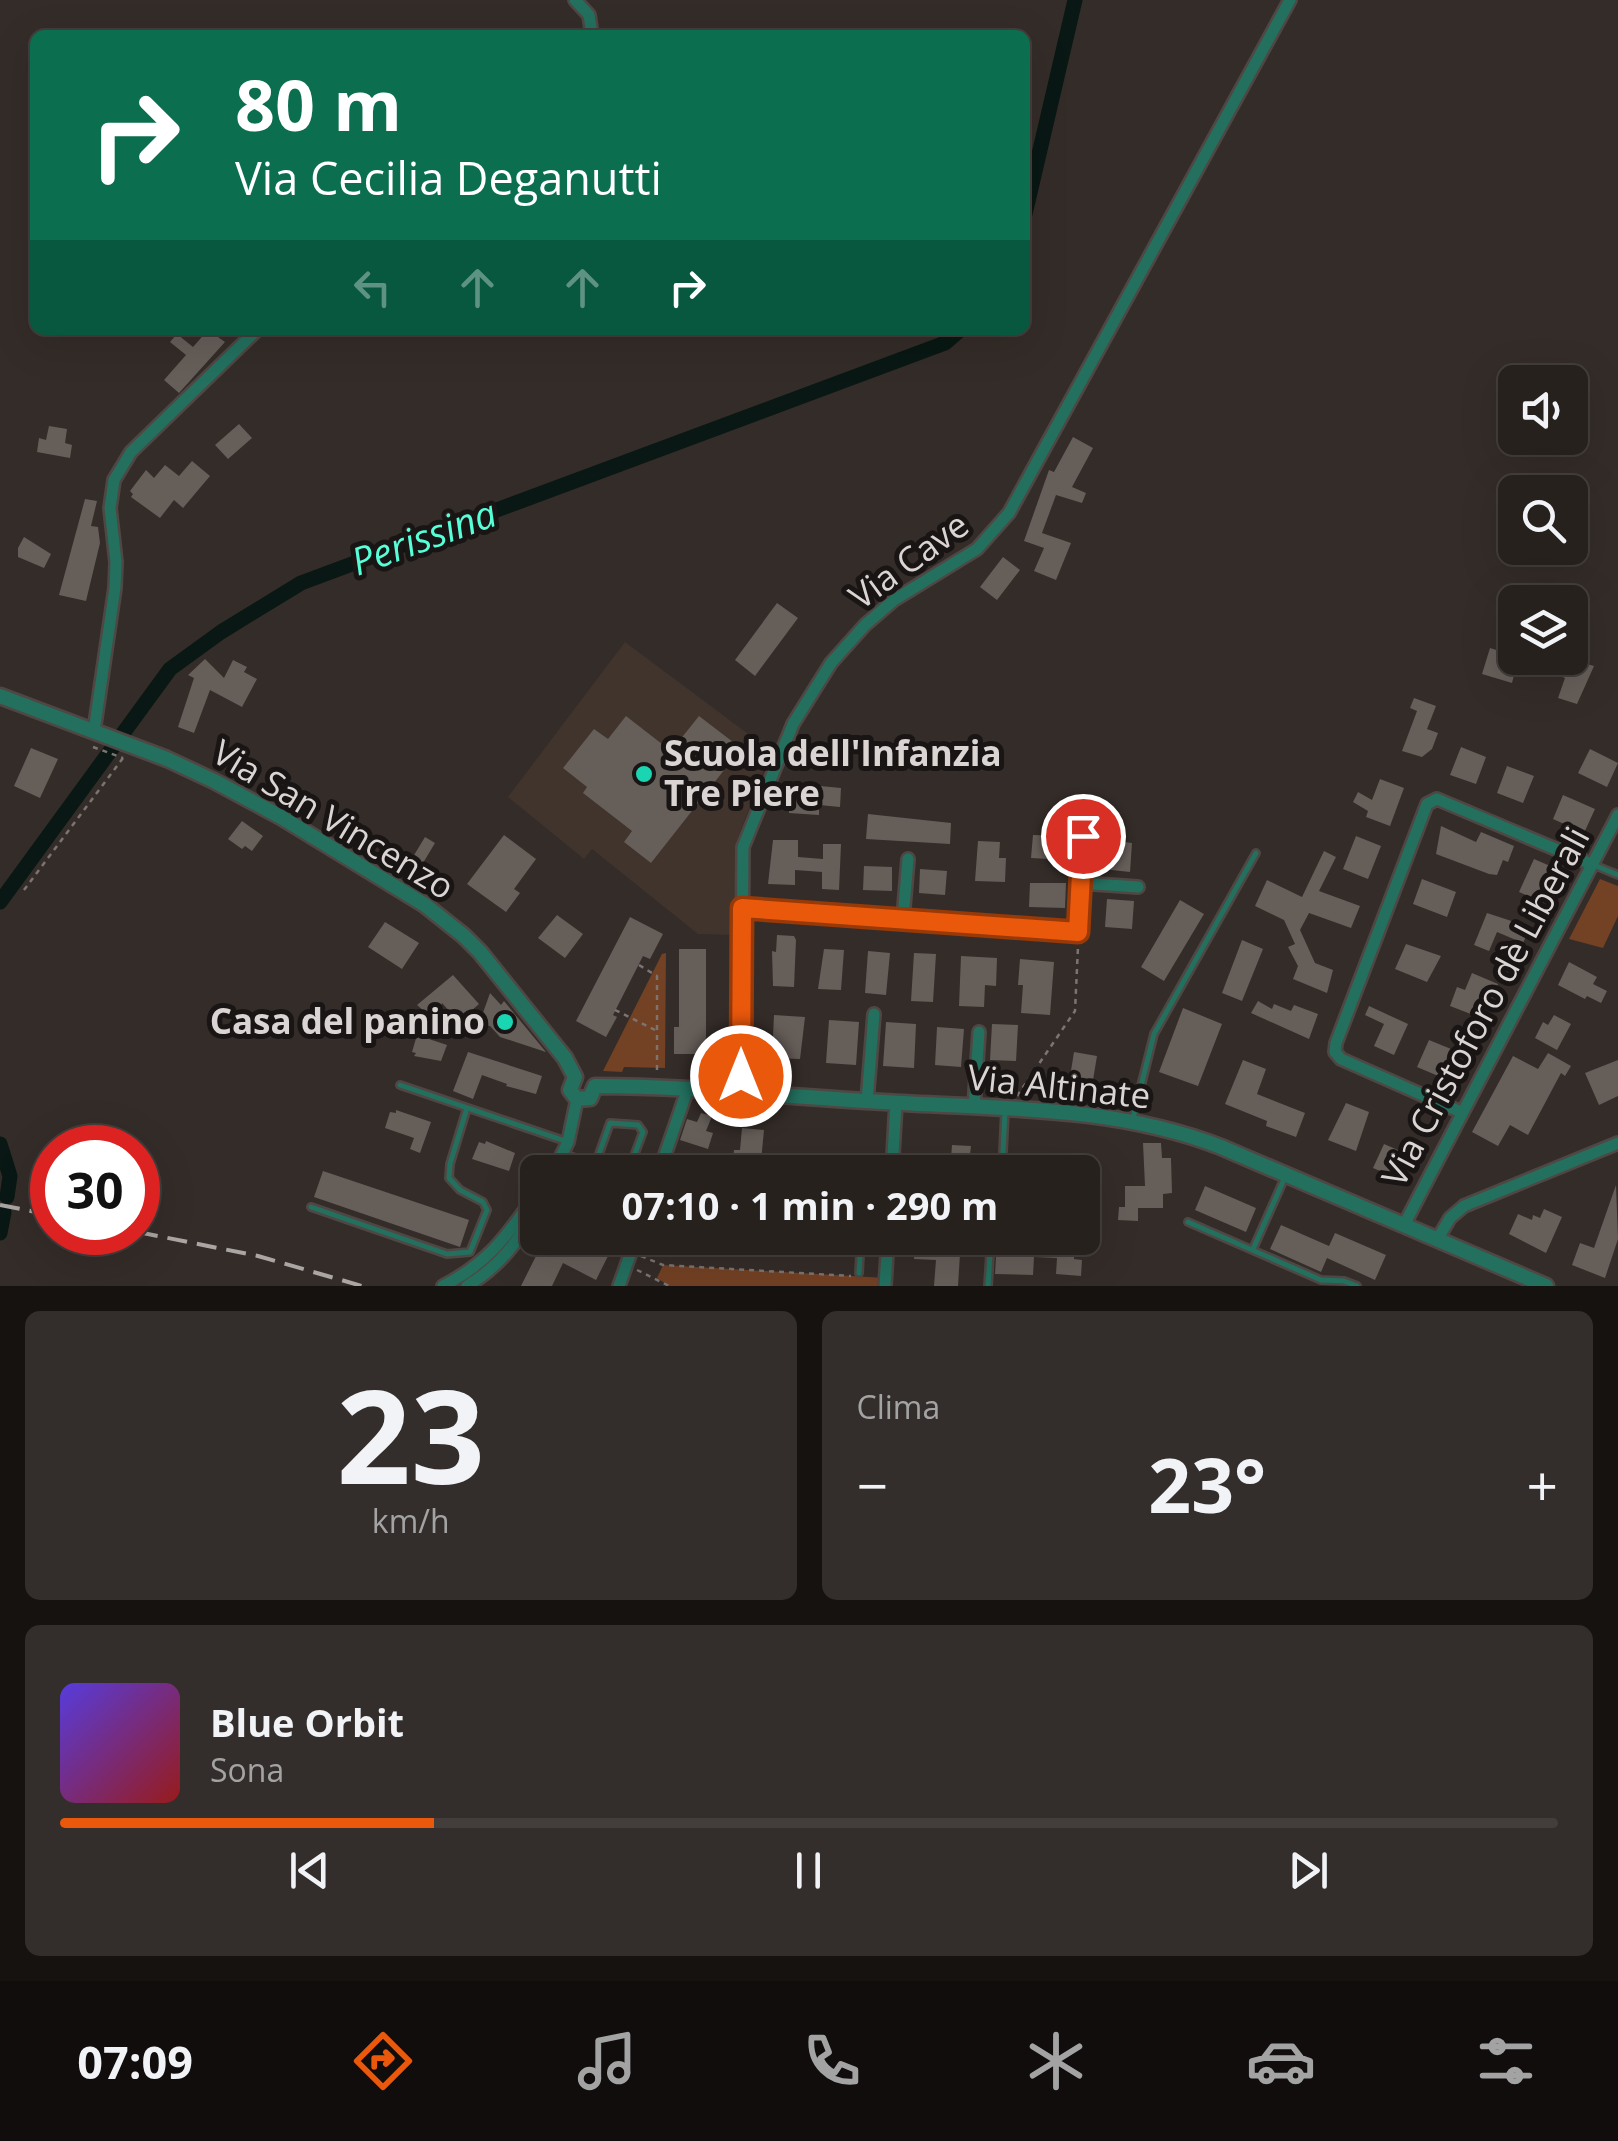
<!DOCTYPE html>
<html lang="it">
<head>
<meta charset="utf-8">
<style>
	body { margin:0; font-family:"Open Sans",sans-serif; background:#332e2b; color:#f1f3f6; height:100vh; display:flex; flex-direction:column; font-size:38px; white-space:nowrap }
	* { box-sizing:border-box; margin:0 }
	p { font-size:32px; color:#a4a3a4 }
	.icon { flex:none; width:55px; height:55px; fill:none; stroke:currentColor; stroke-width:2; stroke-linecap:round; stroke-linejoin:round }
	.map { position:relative; height:1286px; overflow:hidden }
	.side { display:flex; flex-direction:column; gap:25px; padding:25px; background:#151210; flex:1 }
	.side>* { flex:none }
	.guide { position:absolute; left:30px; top:30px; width:1000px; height:305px; border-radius:15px; box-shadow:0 10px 40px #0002,0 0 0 2px #433e3c; background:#0b6e4f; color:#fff; overflow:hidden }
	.tools { position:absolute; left:1498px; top:365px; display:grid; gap:20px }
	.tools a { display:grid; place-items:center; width:90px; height:90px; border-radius:15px; background:#27211e; box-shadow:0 10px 40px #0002,0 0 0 2px #433e3c; font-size:50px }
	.speed { position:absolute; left:30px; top:1125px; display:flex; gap:20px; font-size:50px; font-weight:700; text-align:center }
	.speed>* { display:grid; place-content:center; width:130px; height:130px; border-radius:50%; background:#27211e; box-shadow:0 10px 40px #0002,0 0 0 2px #433e3c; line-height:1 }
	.speed .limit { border:15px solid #d22; background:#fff; color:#111 }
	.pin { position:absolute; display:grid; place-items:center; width:85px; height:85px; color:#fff; margin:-42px; border:5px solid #fff; border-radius:50%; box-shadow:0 2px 10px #0007 }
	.me { position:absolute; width:110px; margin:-55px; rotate:0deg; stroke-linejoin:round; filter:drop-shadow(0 0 8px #0008) }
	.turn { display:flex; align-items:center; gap:35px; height:210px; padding:0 40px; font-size:45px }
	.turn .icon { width:130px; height:130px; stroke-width:2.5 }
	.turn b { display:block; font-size:70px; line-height:85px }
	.lanes { display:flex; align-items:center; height:95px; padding:0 40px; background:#0003; justify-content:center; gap:50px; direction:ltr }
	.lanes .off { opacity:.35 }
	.big { font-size:75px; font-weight:700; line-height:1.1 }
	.side .card { flex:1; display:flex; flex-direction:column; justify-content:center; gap:15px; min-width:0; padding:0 35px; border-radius:15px; background:#332e2b }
	.side .dial { align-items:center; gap:0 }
	.dial b { font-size:130px; line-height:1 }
	.song { display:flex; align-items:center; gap:30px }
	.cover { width:120px; height:120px; border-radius:15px; background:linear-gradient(135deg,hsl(250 70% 55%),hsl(0 70% 35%)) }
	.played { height:10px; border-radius:5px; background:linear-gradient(90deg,#ea580c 25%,#433e3c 25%) }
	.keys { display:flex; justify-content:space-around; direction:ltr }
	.heat { display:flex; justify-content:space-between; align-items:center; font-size:55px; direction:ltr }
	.side .tiles { flex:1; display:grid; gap:25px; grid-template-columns:1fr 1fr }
	.card:last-child { grid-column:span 2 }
	.trip { position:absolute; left:520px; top:1155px; width:580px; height:100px; border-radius:15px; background:#27211e; box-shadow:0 10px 40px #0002,0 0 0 2px #433e3c; font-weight:700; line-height:100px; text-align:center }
	.menu { display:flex; height:160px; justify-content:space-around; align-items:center; background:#100d0c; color:#a4a3a4 }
	.menu .icon { width:70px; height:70px }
	.menu .on { color:#ea580c }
	.menu b { font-size:45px; color:#f1f3f6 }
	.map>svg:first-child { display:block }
	.built { fill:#41342d }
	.green { fill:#734124 }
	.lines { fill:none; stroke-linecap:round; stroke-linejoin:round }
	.canal { stroke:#091814; stroke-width:15 }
	.building { fill:#665e59 }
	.service-casing { stroke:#4f4743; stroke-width:10 }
	.minor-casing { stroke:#4f4743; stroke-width:16 }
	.tertiary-casing { stroke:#4f4743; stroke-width:19 }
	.path { stroke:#7b7471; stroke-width:2.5; stroke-dasharray:5 5; stroke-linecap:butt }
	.service { stroke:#23705f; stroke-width:5 }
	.minor { stroke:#23705f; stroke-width:11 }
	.tertiary { stroke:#23705f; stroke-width:14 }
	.rail { stroke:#aba5a3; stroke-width:4; stroke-dasharray:20 10; stroke-linecap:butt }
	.route-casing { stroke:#983908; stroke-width:25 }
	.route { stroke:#ea580c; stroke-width:18 }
	.poi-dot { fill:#1ad5b2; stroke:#191514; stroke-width:4 }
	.labels { text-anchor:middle; stroke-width:10; stroke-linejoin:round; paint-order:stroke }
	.street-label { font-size:35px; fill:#dad5d3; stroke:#191514 }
	.poi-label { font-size:35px; font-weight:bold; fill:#dad5d3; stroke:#191514; text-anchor:start }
	.water-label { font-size:38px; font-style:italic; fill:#57ffd9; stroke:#191514 }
</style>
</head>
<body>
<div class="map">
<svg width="1618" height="1286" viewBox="0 0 1618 1286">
	<rect width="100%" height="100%" fill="#342c28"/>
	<path class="built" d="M 625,642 L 771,751 L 736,843 L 735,935 L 698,934 L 592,849 L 584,859 L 508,797 Z"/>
	<path class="green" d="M 1600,879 L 1618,886 L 1618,916 L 1603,948 L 1569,939 Z
		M 666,953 L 665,1068 L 624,1067 L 622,1072 L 603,1071 L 662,954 Z
		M 663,1265 L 886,1278 L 886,1286 L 669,1286 L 657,1278 Z"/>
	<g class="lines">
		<path class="canal" d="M 1025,214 L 1075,0
			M 0,902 L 170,669 L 221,632 L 301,583 L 945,343 L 960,330
			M 0,1144 L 10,1176 L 7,1197
			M 0,1233 L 4,1212"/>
	</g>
	<path class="building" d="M 208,330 L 225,342 L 179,393 L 164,380 L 186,355 L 170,342 L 177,334 L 193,347 Z
		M 239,424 L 252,438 L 228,459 L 215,445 Z
		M 49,426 L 67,429 L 65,443 L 72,445 L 70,458 L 37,452 L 39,438 L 46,440 Z
		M 1073,437 L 1093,448 L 1072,487 L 1086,493 L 1082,503 L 1056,495 L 1042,533 L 1071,543 L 1056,580 L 1034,571 L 1044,548 L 1024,541 L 1049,470 L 1054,472 Z
		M 192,461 L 210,476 L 183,508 L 174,500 L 160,518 L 131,497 L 133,494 L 130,491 L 146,470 L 154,478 L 165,465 L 179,476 Z
		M 85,499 L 97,501 L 91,526 L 98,527 L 100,543 L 86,601 L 59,595 Z
		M 24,537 L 51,554 L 44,568 L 18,557 L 18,548 Z
		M 1003,557 L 1020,570 L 997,600 L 980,587 Z
		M 777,603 L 798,618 L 755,676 L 735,660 Z
		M 1490,648 L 1506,653 L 1502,667 L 1515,671 L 1512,683 L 1482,674 Z
		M 1566,658 L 1594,666 L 1577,704 L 1558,698 L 1565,678 L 1560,676 Z
		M 205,659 L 224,678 L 233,660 L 247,667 L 244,672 L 257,679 L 242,707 L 210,690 L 194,733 L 178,727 L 194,678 L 188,675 Z
		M 1414,698 L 1436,706 L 1427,729 L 1438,733 L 1432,749 L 1422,757 L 1402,751 L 1417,711 L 1410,708 Z
		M 626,716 L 671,751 L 699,716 L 733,742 L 724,753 L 732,760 L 651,863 L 624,842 L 632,831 L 583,793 L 587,787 L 563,768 L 594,729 L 608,739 Z
		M 1461,747 L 1486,757 L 1476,784 L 1450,775 Z
		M 31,748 L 58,759 L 40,798 L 14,786 Z
		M 1590,749 L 1618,763 L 1607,787 L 1578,773 Z
		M 1507,766 L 1534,776 L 1523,803 L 1497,793 Z
		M 1380,779 L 1404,788 L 1390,826 L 1366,817 L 1368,811 L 1353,802 L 1358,792 L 1372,800 Z
		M 820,786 L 841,788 L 840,807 L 819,805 L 819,815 L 789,813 L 789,791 L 820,792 Z
		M 1563,795 L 1595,809 L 1584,833 L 1553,819 Z
		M 868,814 L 951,823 L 950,844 L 866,839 Z
		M 242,821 L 263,836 L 252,851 L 245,846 L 242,849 L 228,839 Z
		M 1441,826 L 1476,842 L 1481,832 L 1514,846 L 1508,862 L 1503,860 L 1497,875 L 1489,874 L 1436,854 Z
		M 504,835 L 536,859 L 514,889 L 520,893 L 506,912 L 467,884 Z
		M 1033,835 L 1069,836 L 1067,860 L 1031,858 Z
		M 1356,836 L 1381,846 L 1368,879 L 1343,869 Z
		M 425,837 L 435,843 L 423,863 L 429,867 L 422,879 L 405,870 Z
		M 1104,839 L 1132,843 L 1130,872 L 1102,869 Z
		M 773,840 L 798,840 L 798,857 L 823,859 L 823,844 L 841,844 L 839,890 L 822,889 L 822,872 L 795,870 L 795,885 L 768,884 Z
		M 978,841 L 1000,842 L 999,858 L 1006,858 L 1005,882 L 975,881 Z
		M 1324,851 L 1336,857 L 1319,891 L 1360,906 L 1351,928 L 1309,913 L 1300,930 L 1315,963 L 1333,970 L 1327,993 L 1293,979 L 1298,966 L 1288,947 L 1295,944 L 1284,920 L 1255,906 L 1267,880 L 1302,897 Z
		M 1534,859 L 1564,872 L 1549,905 L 1519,892 Z
		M 864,866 L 892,867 L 892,891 L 863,890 Z
		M 920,869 L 947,871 L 945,895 L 919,893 Z
		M 1422,879 L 1456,892 L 1447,917 L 1413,904 Z
		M 1030,883 L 1066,883 L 1065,908 L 1029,907 Z
		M 1107,899 L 1134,901 L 1132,929 L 1105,927 Z
		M 1180,900 L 1204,914 L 1164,981 L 1141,967 Z
		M 1487,913 L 1530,927 L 1523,943 L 1497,932 L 1489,951 L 1474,945 Z
		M 557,915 L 583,934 L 565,958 L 538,938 Z
		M 630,917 L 663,934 L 650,959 L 643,956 L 613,1015 L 617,1017 L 606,1037 L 576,1021 Z
		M 385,922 L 419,943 L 402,969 L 368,947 Z
		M 777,935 L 794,936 L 796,940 L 794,987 L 773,986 L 772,951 L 776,952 Z
		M 1242,940 L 1263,949 L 1242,1001 L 1222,993 Z
		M 1406,944 L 1441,956 L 1427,982 L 1395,969 Z
		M 679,949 L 706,949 L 706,1054 L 674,1054 L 674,1027 L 679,1027 Z
		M 824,949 L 844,950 L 841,990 L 818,989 Z
		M 868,951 L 890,953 L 886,995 L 865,993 Z
		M 914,953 L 936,954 L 933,1002 L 911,1001 Z
		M 961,956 L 997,958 L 996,986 L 985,985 L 984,1007 L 959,1006 Z
		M 1020,959 L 1054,962 L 1050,1015 L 1021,1013 L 1023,985 L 1018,985 Z
		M 1569,962 L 1597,977 L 1593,984 L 1607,991 L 1601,1003 L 1587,996 L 1585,999 L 1558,985 Z
		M 1472,973 L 1498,984 L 1490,1004 L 1482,1001 L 1476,1016 L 1450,1006 L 1457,987 L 1465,990 Z
		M 453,975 L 479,1004 L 459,1022 L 442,1003 L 438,1015 L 426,1013 L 417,1005 Z
		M 490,993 L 501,1005 L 504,1001 L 546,1052 L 500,1037 L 490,1026 L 479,1024 Z
		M 1258,1001 L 1272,1009 L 1274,1004 L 1291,1011 L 1294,1005 L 1318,1014 L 1309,1039 L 1251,1013 Z
		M 1369,1006 L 1408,1024 L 1394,1055 L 1374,1046 L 1384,1024 L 1365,1015 Z
		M 1183,1008 L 1222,1024 L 1198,1086 L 1159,1072 Z
		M 774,1015 L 805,1017 L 800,1059 L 772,1058 Z
		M 1554,1015 L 1571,1024 L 1557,1050 L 1535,1038 L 1543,1022 L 1548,1025 Z
		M 829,1020 L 859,1022 L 856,1065 L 826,1063 Z
		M 886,1022 L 916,1024 L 914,1068 L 883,1066 Z
		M 992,1024 L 1018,1025 L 1016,1061 L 990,1060 Z
		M 937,1027 L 964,1029 L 961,1067 L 935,1065 Z
		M 417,1035 L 447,1045 L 441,1061 L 414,1056 L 416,1053 L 412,1052 Z
		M 1429,1040 L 1456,1051 L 1443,1078 L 1417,1067 Z
		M 468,1052 L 542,1076 L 536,1094 L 506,1086 L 507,1084 L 482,1075 L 473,1099 L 453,1091 Z
		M 1074,1052 L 1097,1056 L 1092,1086 L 1069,1083 Z
		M 1548,1053 L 1571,1066 L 1565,1076 L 1561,1073 L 1528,1135 L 1510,1125 L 1498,1146 L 1472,1132 L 1513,1056 L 1538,1069 Z
		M 1243,1060 L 1266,1069 L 1257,1094 L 1305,1113 L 1296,1137 L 1266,1126 L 1267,1121 L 1225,1104 Z
		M 1618,1060 L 1618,1096 L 1599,1105 L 1585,1073 Z
		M 1346,1103 L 1369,1112 L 1356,1151 L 1328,1140 Z
		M 396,1110 L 431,1122 L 420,1153 L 410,1149 L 414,1138 L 385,1128 L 390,1112 L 396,1113 Z
		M 701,1113 L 712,1116 L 706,1131 L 713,1133 L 708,1149 L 680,1140 L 687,1119 L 697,1122 Z
		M 742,1128 L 764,1130 L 760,1172 L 732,1169 L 734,1150 L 740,1150 Z
		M 486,1141 L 515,1153 L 509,1171 L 472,1159 L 479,1142 L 485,1144 Z
		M 1143,1143 L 1161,1143 L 1162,1158 L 1171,1158 L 1172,1193 L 1163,1194 L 1163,1208 L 1138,1208 L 1138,1221 L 1118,1220 L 1119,1207 L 1125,1207 L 1125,1186 L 1145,1186 Z
		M 1384,1144 L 1414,1157 L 1405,1176 L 1399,1179 L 1373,1168 Z
		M 952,1145 L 971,1146 L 968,1172 L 950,1172 Z
		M 323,1171 L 469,1220 L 460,1247 L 314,1197 Z
		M 1616,1185 L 1618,1239 L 1605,1278 L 1572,1265 L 1580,1243 L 1594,1248 Z
		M 1205,1186 L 1256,1208 L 1246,1232 L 1195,1210 Z
		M 1544,1209 L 1562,1217 L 1546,1253 L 1509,1234 L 1518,1214 L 1532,1220 L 1533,1215 L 1540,1218 Z
		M 1281,1225 L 1329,1246 L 1335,1233 L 1386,1255 L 1375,1280 L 1327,1258 L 1321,1272 L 1270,1249 Z
		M 545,1238 L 574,1238 L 609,1254 L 596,1280 L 563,1263 L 552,1286 L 521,1286 Z
		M 774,1238 L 829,1238 L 828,1253 L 805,1252 L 806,1248 L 774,1247 Z
		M 915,1238 L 961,1238 L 958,1286 L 934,1286 L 936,1260 L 914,1259 Z
		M 997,1238 L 1075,1238 L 1074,1259 L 1082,1260 L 1081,1276 L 1056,1274 L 1057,1258 L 1034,1257 L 1033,1275 L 995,1274 Z"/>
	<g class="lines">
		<g class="service-casing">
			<path id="service" d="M 1594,865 L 1618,875
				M 400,1085 L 565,1141
				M 1133,1118 L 1154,1034 L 1256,853
				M 595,1165 L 610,1123 L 638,1125 L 643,1132 L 628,1172
				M 1002,1172 L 1005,1111
				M 311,1207 L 447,1254 L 470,1252 L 487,1210 L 483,1202 L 460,1190 L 449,1178 L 450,1164 L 467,1108
				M 1188,1222 L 1321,1280 L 1344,1281 L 1357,1286
				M 1253,1249 L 1285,1177
				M 859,1273 L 861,1238
				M 988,1286 L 991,1238"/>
		</g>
		<g class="minor-casing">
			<path id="minor" d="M 575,0 L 589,15 L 592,35
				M 94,731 L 115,588 L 116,562 L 110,508 L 114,480 L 131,452 L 257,330
				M 1080,883 L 1138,887
				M 742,908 L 1078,932 L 1083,836
				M 903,919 L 908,859
				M 741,1094 L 743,847 L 793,724 L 831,663 L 865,625 L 894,600 L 977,549 L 1009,513 L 1290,0
				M 867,1101 L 874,1014
				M 974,1107 L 979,1032
				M 1461,1112 L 1341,1059 L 1335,1052 L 1336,1043 L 1427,804 L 1437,799 L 1591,864
				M 561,1156 L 606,1172
				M 553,1172 L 568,1142 L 577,1099
				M 659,1172 L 687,1091
				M 892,1172 L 896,1103
				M 1404,1225 L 1618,815
				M 1437,1240 L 1450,1218 L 1464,1206 L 1618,1143
				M 443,1286 C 490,1262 508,1234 538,1192
				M 467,1286 C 500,1266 520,1240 538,1205
				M 619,1286 L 636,1238
				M 885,1286 L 888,1238"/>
		</g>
		<g class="tertiary-casing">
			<path id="tertiary" d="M 0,696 L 167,759 L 214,781 L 281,817 L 425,905 L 464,936 L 480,952 L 565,1058 L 575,1077
				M 575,1077 L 570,1090 L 577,1099 L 590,1098 L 595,1086
				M 595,1086 C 691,1086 788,1097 884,1102 C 997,1109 1113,1105 1221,1147 L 1546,1286"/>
		</g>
		<path class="path" d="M 93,747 L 123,758
			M 24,890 L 123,758
			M 639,965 L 657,976 L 657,1071
			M 615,1010 L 655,1030
			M 1017,1096 L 1075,1011 L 1078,947
			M 641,1256 L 663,1265 L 851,1276
			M 637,1270 L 669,1286"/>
		<use href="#service" class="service"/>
		<use href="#minor" class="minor"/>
		<use href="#tertiary" class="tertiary"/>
		<path class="rail" d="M 0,1205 L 52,1215
			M 138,1232 L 258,1256 L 362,1286"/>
	</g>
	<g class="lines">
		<g class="route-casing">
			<path id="route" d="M 741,1076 L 742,908 L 1078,932 L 1083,836"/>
		</g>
		<use href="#route" class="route"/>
	</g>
	<g class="poi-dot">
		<circle cx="644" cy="774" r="10"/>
		<circle cx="505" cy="1022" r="10"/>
	</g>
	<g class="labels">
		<g class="street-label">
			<text transform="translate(909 561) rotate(-36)" y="12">Via Cave</text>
			<text transform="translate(333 820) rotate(31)" y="12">Via San Vincenzo</text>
			<text transform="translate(1486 1007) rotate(-62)" y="12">Via Cristoforo dè Liberali</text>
			<text transform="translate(1059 1087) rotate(6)" y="12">Via Altinate</text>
		</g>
		<g class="poi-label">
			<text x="664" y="766">Scuola dell'Infanzia<tspan x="664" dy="40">Tre Piere</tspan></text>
			<text x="485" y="1034" text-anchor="end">Casa del panino</text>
		</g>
		<g class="water-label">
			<text transform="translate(424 538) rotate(-20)" y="13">Perissina</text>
		</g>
	</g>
</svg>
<div class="tools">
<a><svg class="icon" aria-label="sound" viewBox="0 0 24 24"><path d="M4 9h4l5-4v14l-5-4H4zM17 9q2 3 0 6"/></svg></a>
<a><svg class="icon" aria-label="search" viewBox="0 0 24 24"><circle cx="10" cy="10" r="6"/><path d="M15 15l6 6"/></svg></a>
<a><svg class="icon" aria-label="layers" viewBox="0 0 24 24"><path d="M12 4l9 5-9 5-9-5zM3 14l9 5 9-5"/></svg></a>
</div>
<div class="speed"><div class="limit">30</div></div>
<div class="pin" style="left:1083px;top:836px;background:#d93025"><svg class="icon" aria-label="arrive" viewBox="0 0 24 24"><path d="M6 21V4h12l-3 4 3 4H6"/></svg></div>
<svg class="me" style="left:741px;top:1076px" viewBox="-20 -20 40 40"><circle r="17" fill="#ea580c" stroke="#fff" stroke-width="3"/><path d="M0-11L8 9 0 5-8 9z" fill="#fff"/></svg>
<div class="trip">07:10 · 1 min · 290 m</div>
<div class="guide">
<div class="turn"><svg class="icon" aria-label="right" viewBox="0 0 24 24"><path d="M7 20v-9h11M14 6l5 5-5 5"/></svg><div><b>80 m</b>Via Cecilia Deganutti</div></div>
<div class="lanes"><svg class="icon off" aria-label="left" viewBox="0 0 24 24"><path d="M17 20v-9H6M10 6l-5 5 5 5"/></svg><svg class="icon off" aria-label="ahead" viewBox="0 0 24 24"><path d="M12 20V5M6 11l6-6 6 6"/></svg><svg class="icon off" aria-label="ahead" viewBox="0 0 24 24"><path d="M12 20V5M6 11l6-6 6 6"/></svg><svg class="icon" aria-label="right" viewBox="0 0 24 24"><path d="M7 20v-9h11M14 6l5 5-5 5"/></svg></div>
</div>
</div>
<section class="side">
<div class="tiles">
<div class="card dial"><b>23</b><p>km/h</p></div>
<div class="card"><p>Clima</p>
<div class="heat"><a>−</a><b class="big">23°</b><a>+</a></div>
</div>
<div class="card">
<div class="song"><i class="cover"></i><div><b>Blue Orbit</b><p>Sona</p></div></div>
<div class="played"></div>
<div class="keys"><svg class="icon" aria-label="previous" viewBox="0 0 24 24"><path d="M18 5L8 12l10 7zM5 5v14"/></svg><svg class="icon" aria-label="pause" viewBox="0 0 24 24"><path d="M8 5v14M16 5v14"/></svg><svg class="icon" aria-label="next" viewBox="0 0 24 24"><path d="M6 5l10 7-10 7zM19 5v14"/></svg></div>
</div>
</div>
</section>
<nav class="menu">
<b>07:09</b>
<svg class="icon on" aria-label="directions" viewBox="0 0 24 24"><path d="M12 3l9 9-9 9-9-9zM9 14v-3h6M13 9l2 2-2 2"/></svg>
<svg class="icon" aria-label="music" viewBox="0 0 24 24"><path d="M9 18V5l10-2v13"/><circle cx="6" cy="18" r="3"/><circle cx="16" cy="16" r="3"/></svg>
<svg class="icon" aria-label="phone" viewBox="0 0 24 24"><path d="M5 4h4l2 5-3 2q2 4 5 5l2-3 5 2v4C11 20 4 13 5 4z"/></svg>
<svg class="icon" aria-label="climate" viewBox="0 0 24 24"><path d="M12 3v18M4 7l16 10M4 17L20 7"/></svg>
<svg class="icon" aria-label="car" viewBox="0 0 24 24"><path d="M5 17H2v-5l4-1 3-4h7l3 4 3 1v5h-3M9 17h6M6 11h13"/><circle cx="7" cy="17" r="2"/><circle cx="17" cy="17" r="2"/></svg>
<svg class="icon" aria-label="filters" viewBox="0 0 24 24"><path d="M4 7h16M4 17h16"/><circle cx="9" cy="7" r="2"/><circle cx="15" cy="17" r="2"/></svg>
</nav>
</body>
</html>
